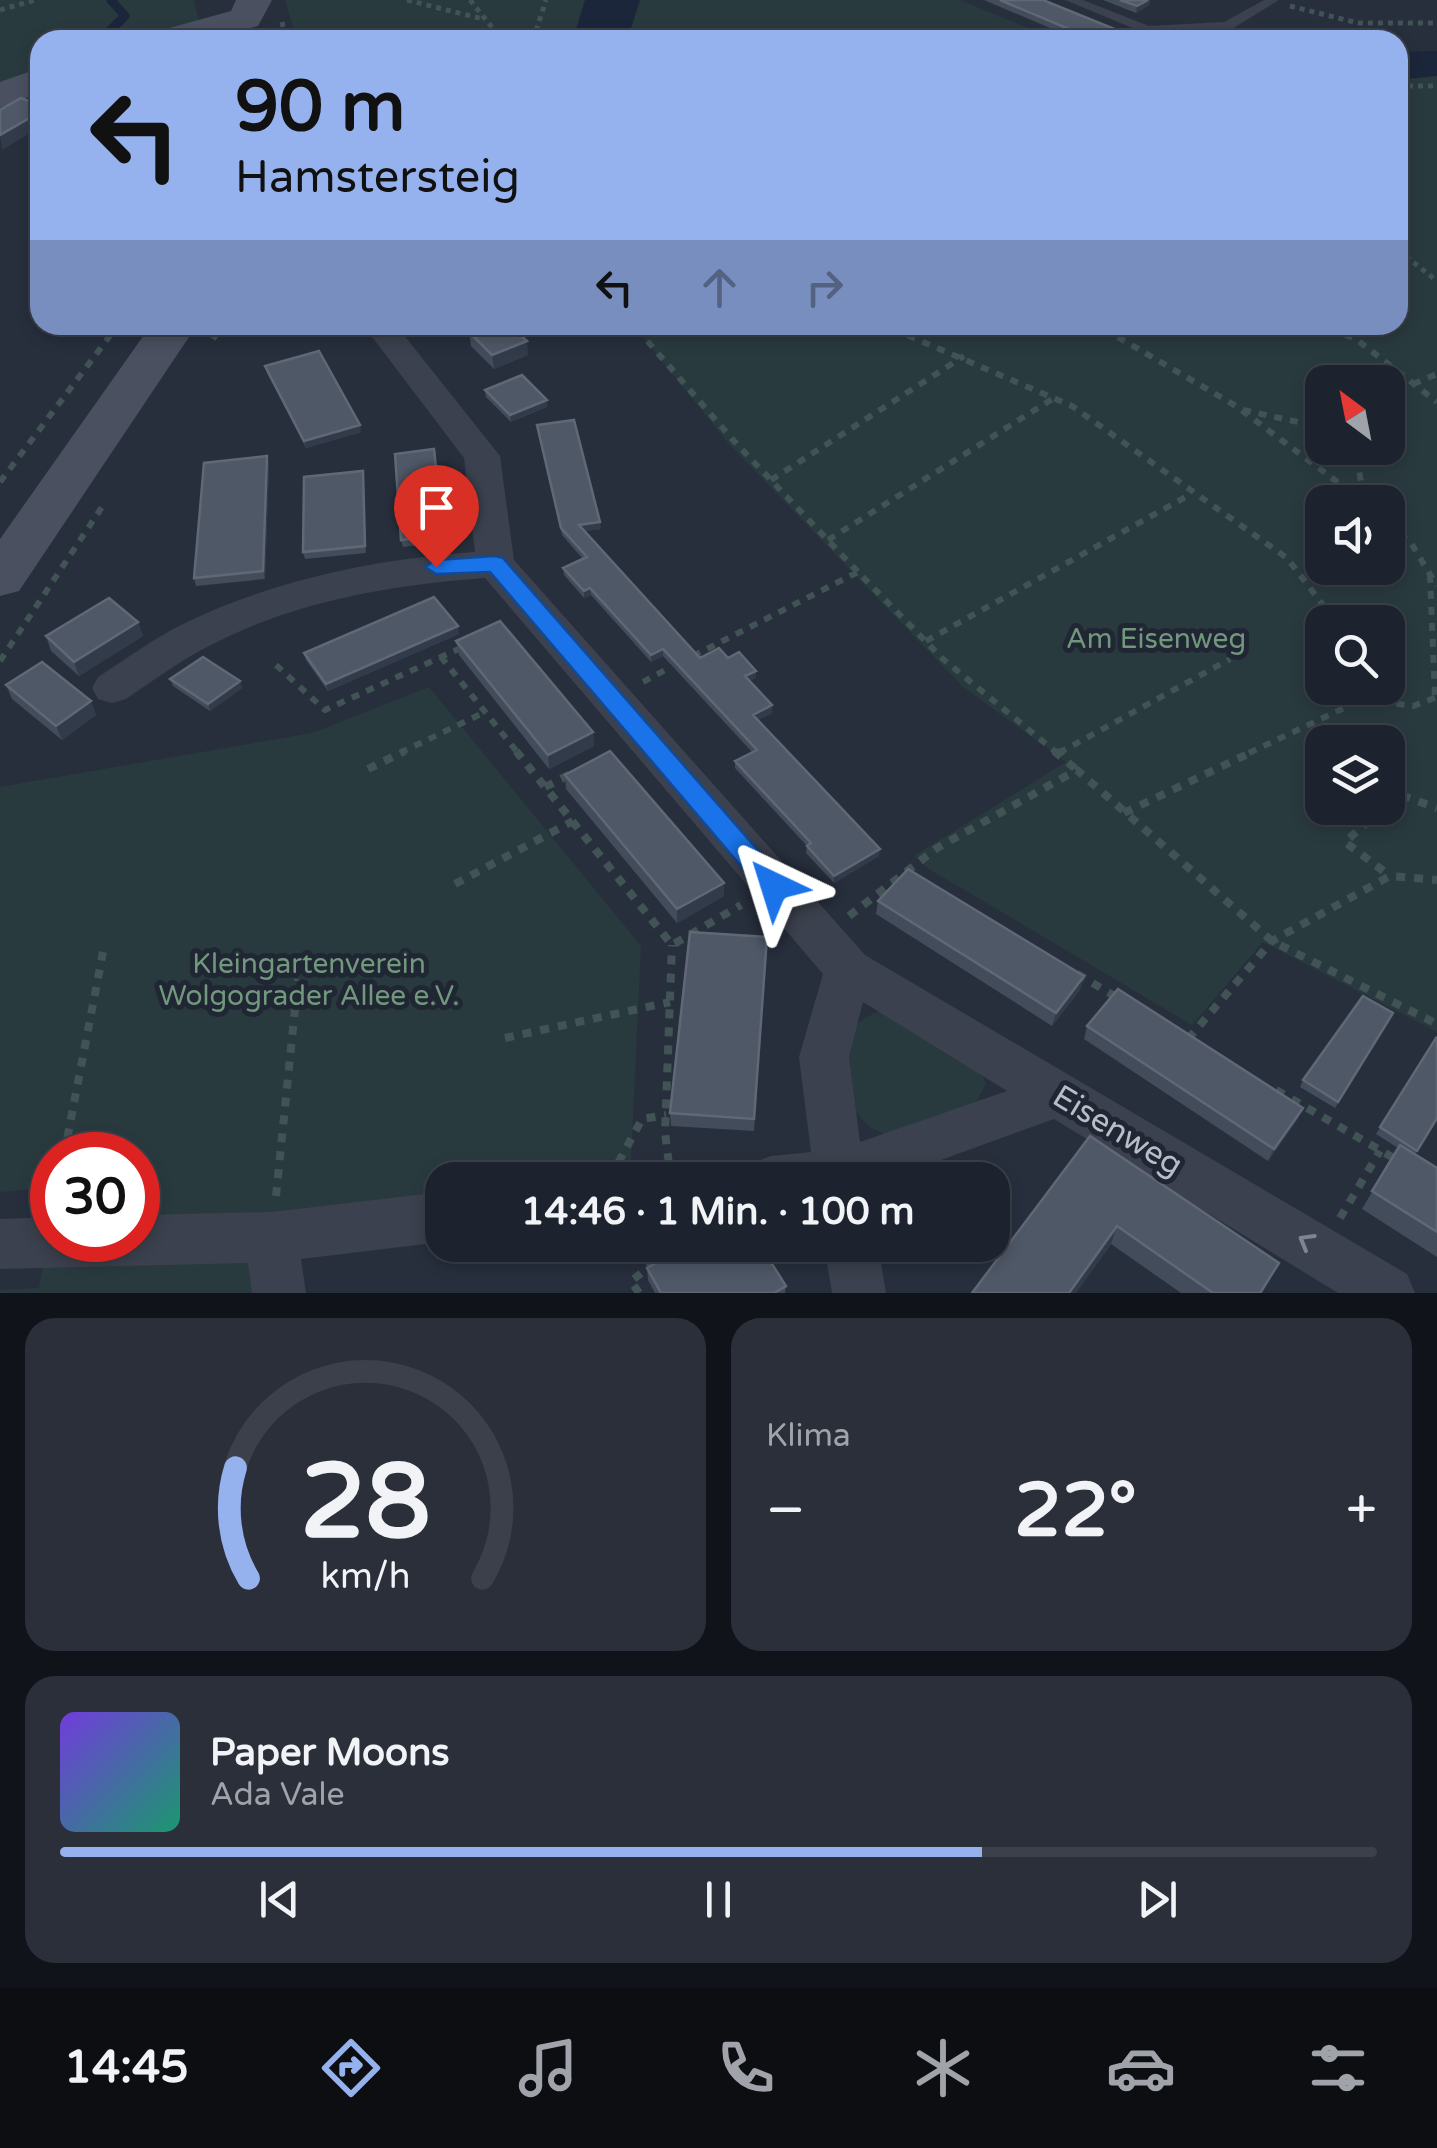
<!DOCTYPE html>
<html lang="de">
<head>
<meta charset="utf-8">
<style>
	body { margin:0; font-family:"Varela Round",sans-serif; background:#2a2f3a; color:#f1f3f6; height:100vh; display:flex; flex-direction:column; font-size:38px; white-space:nowrap }
	* { box-sizing:border-box; margin:0 }
	p { font-size:32px; color:#a0a4aa }
	.icon { flex:none; width:55px; height:55px; fill:none; stroke:currentColor; stroke-width:2; stroke-linecap:round; stroke-linejoin:round }
	.map { position:relative; height:1293px; overflow:hidden }
	.sheet { display:flex; flex-direction:column; gap:25px; padding:25px; background:#101319; flex:1 }
	.sheet>* { flex:none }
	.top-card { position:absolute; left:30px; top:30px; width:1378px; height:305px; border-radius:30px; box-shadow:0 5px 15px #0003,0 0 0 2px #3b404a; background:#96b2ee; color:#111; overflow:hidden }
	.needle { width:65px; rotate:328deg }
	.tools { position:absolute; left:1305px; top:365px; display:grid; gap:20px }
	.tools a { display:grid; place-items:center; width:100px; height:100px; border-radius:20px; background:#1d232e; box-shadow:0 5px 15px #0003,0 0 0 2px #3b404a; font-size:50px }
	.speed { position:absolute; left:30px; top:1132px; display:flex; gap:20px; font-size:50px; font-weight:700; text-align:center }
	.speed>* { display:grid; place-content:center; width:130px; height:130px; border-radius:50%; background:#1d232e; box-shadow:0 5px 15px #0003,0 0 0 2px #3b404a; line-height:1 }
	.speed .limit { border:15px solid #d22; background:#fff; color:#111 }
	.pin { position:absolute; display:grid; place-items:center; width:85px; height:85px; color:#fff; margin:-102px -42px; border-radius:50% 50% 50% 0; rotate:-45deg; box-shadow:0 0 10px #0007 }
	.pin .icon { rotate:45deg }
	.me { position:absolute; width:110px; margin:-55px; rotate:319deg; stroke-linejoin:round; filter:drop-shadow(0 0 8px #0008) }
	.turn { display:flex; align-items:center; gap:35px; height:210px; padding:0 40px; font-size:45px }
	.turn .icon { width:130px; height:130px; stroke-width:2.5 }
	.turn b { display:block; font-size:70px; line-height:85px }
	.lanes { display:flex; align-items:center; height:95px; padding:0 40px; background:#0003; justify-content:center; gap:50px; direction:ltr }
	.lanes .off { opacity:.35 }
	.big { font-size:75px; font-weight:700; line-height:1.1 }
	.sheet .card { flex:1; display:flex; flex-direction:column; justify-content:center; gap:15px; min-width:0; padding:0 35px; border-radius:30px; background:#2a2f3a }
	.sheet .dial { align-items:center; gap:0 }
	.dial svg { height:260px; overflow:visible; fill:none; stroke:#3b404a; stroke-width:7; stroke-linecap:round; text-anchor:middle }
	.dial text { fill:#f1f3f6; stroke:none }
	.song { display:flex; align-items:center; gap:30px }
	.cover { width:120px; height:120px; border-radius:15px; background:linear-gradient(135deg,hsl(260 70% 55%),hsl(160 70% 35%)) }
	.played { height:10px; border-radius:5px; background:linear-gradient(90deg,#96b2ee 70%,#3b404a 70%) }
	.keys { display:flex; justify-content:space-around; direction:ltr }
	.heat { display:flex; justify-content:space-between; align-items:center; font-size:55px; direction:ltr }
	.sheet .tiles { flex:1; display:grid; gap:25px; grid-template-columns:1fr 1fr }
	.card:last-child { grid-column:span 2 }
	.trip { position:absolute; left:425px; top:1162px; width:585px; height:100px; border-radius:30px; background:#1d232e; box-shadow:0 5px 15px #0003,0 0 0 2px #3b404a; font-weight:700; line-height:100px; text-align:center }
	.menu { display:flex; height:160px; justify-content:space-around; align-items:center; background:#0c0e12; color:#a0a4aa }
	.menu .icon { width:70px; height:70px }
	.menu .active { color:#96b2ee }
	.menu b { font-size:45px; color:#f1f3f6 }
	.map>svg:first-child { display:block }
	.green { fill:#293a3e; fill-rule:evenodd }
	.water { fill:#1b263b }
	.lines { fill:none; stroke-linecap:round; stroke-linejoin:round }
	.stream { stroke:#1b263b; stroke-width:9 }
	.path-far2 { stroke:#425356; stroke-width:5; stroke-dasharray:5 5; stroke-linecap:butt }
	.path-far1 { stroke:#425356; stroke-width:6; stroke-dasharray:8 8; stroke-linecap:butt }
	.path { stroke:#425356; stroke-width:8; stroke-dasharray:9 9; stroke-linecap:butt }
	.lane { fill:#3b414e; fill-rule:evenodd }
	.street { fill:#3b414e; fill-rule:evenodd }
	.secondary { fill:#4a5060; fill-rule:evenodd }
	.wall { fill:#434c5b }
	.shaded-wall { fill:#323b4a }
	.building { fill:#4f5867; stroke:#606876; stroke-width:2.5 }
	.oneway { stroke:#808591 }
	.route { fill:#1a73e8; stroke:#114b97; stroke-width:2.5 }
	.labels { text-anchor:middle; stroke-width:10; stroke-linejoin:round; paint-order:stroke }
	.park-label { font-size:28px; fill:#71977d; stroke:#202633 }
	.near-street-label { font-size:32px; fill:#b8bdc8; stroke:#202633 }
</style>
</head>
<body>
<div class="map">
<svg width="1437" height="1293" viewBox="0 0 1437 1293">
	<rect width="100%" height="100%" fill="#272f3d"/>
	<path class="green" d="M 0,0 L 194,0 L 199,22 L 142,40 L 40,40 L 40,72 L 0,87 Z
		M 285,0 L 585,0 L 573,40 L 297,40 Z
		M 640,0 L 960,0 L 1057,40 L 627,40 Z
		M 1437,68 L 1437,1032 L 1263,942 L 1192,1025 L 929,869 L 914,856 L 1066,762 L 962,686 L 729,444 L 641,335 L 628,325 L 1398,325 L 1398,71 ZM 1322,382 L 1388,382 L 1388,448 L 1322,448 ZM 1322,502 L 1388,502 L 1388,568 L 1322,568 ZM 1322,622 L 1388,622 L 1388,688 L 1322,688 ZM 1322,742 L 1388,742 L 1388,808 L 1322,808 Z
		M 429,687 L 641,946 L 630,1180 L 442,1180 L 442,1213 L 263,1233 L 266,1293 L 0,1293 L 0,1290 L 39,1288 L 52,1213 L 52,1240 L 138,1240 L 138,1155 L 52,1155 L 52,1187 L 0,1192 L 0,787 L 312,733 Z
		M 884,1009 L 977,1061 L 986,1084 L 976,1102 L 890,1136 C 883,1133 874,1130 868,1125 C 844,1107 839,1050 856,1026 C 862,1018 875,1013 884,1009 Z"/>
	<path class="water" d="M 585,0 L 640,0 L 627,40 L 573,40 Z
		M 1437,51 L 1437,76 L 1398,80 L 1398,52 Z"/>
	<g class="lines">
		<path class="stream" d="M 100,40 L 125,16 L 111,0
			M 0,114 L 40,89"/>
		<path class="path-far2" d="M 407,0 L 483,19
			M 470,0 L 502,40
			M 1290,6 L 1358,23 L 1437,23
			M 0,10 L 35,0
			M 282,22 L 286,40
			M 533,40 L 546,0
			M 1398,86 L 1437,86
			M 1398,250 L 1437,281
			M 632,325 L 640,331
			M 885,325 L 899,331
			M 1097,325 L 1109,331
			M 1321,325 L 1336,331
			M 113,331 L 118,325
			M 218,331 L 222,325"/>
		<path class="path-far1" d="M 637,329 L 734,441 L 858,572
			M 893,329 L 1072,406 L 1287,558 L 1336,622
			M 1104,329 L 1236,406 L 1364,502
			M 1330,329 L 1356,339 L 1437,402
			M 213,339 L 220,329
			M 1413,384 L 1437,374
			M 1243,410 L 1298,422 L 1322,435
			M 1341,448 L 1358,464 L 1364,501
			M 771,480 L 964,356
			M 0,482 L 115,329
			M 1388,523 L 1411,543 L 1437,586
			M 828,540 L 1054,398
			M 1430,575 L 1435,698
			M 926,641 L 1191,494
			M 693,656 L 858,572 L 943,659 L 1057,753
			M 441,657 L 518,753
			M 0,661 L 104,504
			M 276,665 L 325,710 L 463,647
			M 643,682 L 671,667
			M 1386,688 L 1399,704
			M 400,753 L 485,712
			M 1059,753 L 1230,659
			M 1249,753 L 1363,699 L 1413,706 L 1437,697"/>
		<path class="path" d="M 516,751 L 672,945 L 741,905
			M 1054,751 L 1077,770
			M 1059,753 L 1063,751
			M 368,769 L 405,751
			M 545,787 L 571,774
			M 1388,804 L 1398,794 L 1437,808
			M 1383,808 L 1345,842 L 1390,876
			M 1124,813 L 1254,751
			M 455,884 L 573,821
			M 849,916 L 937,848 L 1077,770 L 1272,941 L 1437,1024
			M 1077,974 L 1118,998
			M 505,1038 L 670,1002
			M 1188,1039 L 1272,941 L 1390,876 L 1437,880
			M 1276,1090 L 1399,1161
			M 64,1155 L 103,952
			M 615,1180 L 618,1163 L 642,1119 L 666,1115
			M 671,1180 L 665,1133 L 672,945
			M 276,1196 L 298,979
			M 1340,1218 L 1380,1151
			M 639,1293 L 631,1281 L 678,1245"/>
		<path class="lane" d="M 1065,0 L 1083,0 L 1149,26 L 1224,22 L 1264,0 L 1279,0 L 1232,29 L 1147,34 Z"/>
		<path class="street" d="M 363,325 L 396,325 L 500,456 L 514,560 L 865,955 L 1407,1274 L 1415,1293 L 1338,1293 L 1054,1119 L 886,1180 L 745,1180 L 753,1163 L 771,1156 L 811,1152 L 799,1057 L 823,974 L 485,578 C 391,585 296,601 211,645 C 181,660 154,680 126,699 L 112,703 L 98,699 L 92,688 L 98,677 C 126,659 153,639 183,624 C 273,580 376,559 475,552 L 464,458 ZM 863,1002 L 1007,1091 L 860,1142 L 849,1057 Z
			M 442,1192 L 442,1242 L 301,1259 L 306,1293 L 252,1293 L 248,1263 L 0,1269 L 0,1219 L 52,1217 L 52,1240 L 138,1240 L 138,1215 L 272,1212 Z
			M 824,1245 L 878,1245 L 886,1293 L 832,1293 Z"/>
		<path class="secondary" d="M 236,0 L 272,0 L 258,26 L 208,40 L 150,40 L 155,32 L 231,11 Z
			M 40,68 L 40,93 L 0,108 L 0,82 Z
			M 151,325 L 197,325 L 19,591 L 0,596 L 0,539 Z"/>
	</g>
	<path class="wall" d="M 984,0 L 1043,0 L 1116,36 L 1110,40 L 1078,40 Z
		M 1103,0 L 1150,0 L 1149,5 L 1136,13 Z
		M 469,332 L 528,355 L 494,369 L 471,346 Z
		M 265,366 L 361,432 L 306,448 L 267,373 Z
		M 485,390 L 547,400 L 547,407 L 511,422 L 486,397 Z
		M 537,425 L 601,529 L 585,531 L 700,658 L 728,658 L 756,671 L 756,678 L 749,681 L 772,713 L 758,720 L 879,856 L 834,883 L 806,853 L 807,846 L 735,768 L 735,761 L 752,752 L 663,656 L 651,662 L 591,595 L 584,598 L 564,575 L 563,568 L 583,559 L 562,535 Z
		M 434,449 L 444,542 L 403,547 L 401,540 Z
		M 267,456 L 269,464 L 265,579 L 196,586 L 194,578 Z
		M 363,471 L 366,553 L 305,559 L 303,552 Z
		M 138,622 L 143,636 L 79,676 L 51,651 L 46,636 Z
		M 459,634 L 328,691 L 306,660 L 304,653 Z
		M 456,641 L 593,732 L 594,746 L 549,769 L 459,655 Z
		M 170,679 L 240,681 L 242,688 L 210,711 L 173,686 Z
		M 6,685 L 91,701 L 96,715 L 62,740 L 12,699 Z
		M 565,775 L 724,883 L 724,896 L 677,923 L 566,789 Z
		M 878,901 L 1084,976 L 1080,990 L 1052,1026 L 876,914 Z
		M 767,937 L 754,1131 L 671,1126 L 670,1113 Z
		M 1390,1020 L 1335,1108 L 1300,1087 L 1303,1080 Z
		M 1087,1026 L 1303,1108 L 1297,1120 L 1268,1161 L 1084,1039 Z
		M 1436,1038 L 1437,1118 L 1415,1154 L 1437,1168 L 1437,1257 L 1362,1209 L 1398,1148 L 1376,1134 Z
		M 1090,1136 L 1279,1263 L 1262,1293 L 1181,1293 L 1111,1244 L 1076,1293 L 972,1293 Z
		M 647,1268 L 786,1286 L 785,1293 L 655,1293 L 648,1280 Z"/>
	<path class="shaded-wall" d="M 1148,0 L 1150,0 L 1149,5 L 1136,13 L 1137,6 Z
		M 1117,30 L 1116,36 L 1110,40 L 1101,40 Z
		M 40,112 L 40,127 L 2,150 L 0,135 Z
		M 527,341 L 528,355 L 494,369 L 492,355 Z
		M 547,400 L 547,407 L 511,422 L 510,415 Z
		M 360,425 L 361,432 L 306,448 L 304,441 Z
		M 267,456 L 269,464 L 265,579 L 263,571 Z
		M 363,471 L 364,478 L 366,553 L 365,546 Z
		M 600,522 L 601,529 L 580,532 L 579,525 Z
		M 590,588 L 591,595 L 584,598 L 584,591 Z
		M 138,622 L 143,636 L 79,676 L 74,662 Z
		M 458,626 L 459,634 L 328,691 L 326,684 Z
		M 663,649 L 663,656 L 651,662 L 651,655 Z
		M 756,671 L 756,678 L 745,683 L 745,676 Z
		M 240,681 L 242,688 L 210,711 L 208,704 Z
		M 91,701 L 96,715 L 62,740 L 56,726 Z
		M 772,705 L 772,713 L 753,722 L 753,715 Z
		M 593,732 L 594,746 L 549,769 L 548,755 Z
		M 880,849 L 879,856 L 834,883 L 834,876 Z
		M 724,883 L 724,896 L 677,923 L 677,909 Z
		M 1084,976 L 1080,990 L 1052,1026 L 1056,1013 Z
		M 1303,1108 L 1297,1120 L 1268,1161 L 1274,1149 Z
		M 1117,1226 L 1111,1244 L 1076,1293 L 1069,1293 Z"/>
	<path class="building" d="M 1000,0 L 1043,0 L 1117,30 L 1101,40 L 1095,40 Z
		M 1120,0 L 1148,0 L 1137,6 Z
		M 21,98 L 40,105 L 40,112 L 0,135 L 0,110 Z
		M 488,325 L 510,325 L 527,341 L 492,355 L 469,332 Z
		M 319,351 L 360,425 L 304,441 L 265,366 Z
		M 522,375 L 547,400 L 510,415 L 485,390 Z
		M 574,420 L 600,522 L 579,525 L 700,658 L 719,648 L 728,658 L 739,652 L 756,671 L 745,676 L 772,705 L 753,715 L 880,849 L 834,876 L 807,846 L 811,843 L 735,761 L 757,750 L 663,649 L 651,655 L 590,588 L 584,591 L 563,568 L 587,557 L 561,528 L 537,425 Z
		M 434,449 L 443,535 L 401,540 L 395,454 Z
		M 267,456 L 263,571 L 194,578 L 204,463 Z
		M 363,471 L 365,546 L 303,552 L 304,477 Z
		M 434,597 L 458,626 L 326,684 L 304,653 Z
		M 109,598 L 138,622 L 74,662 L 46,636 Z
		M 500,621 L 593,732 L 548,755 L 456,641 Z
		M 203,657 L 240,681 L 208,704 L 170,679 Z
		M 42,662 L 91,701 L 56,726 L 6,685 Z
		M 610,751 L 724,883 L 677,909 L 565,775 Z
		M 908,869 L 1084,976 L 1056,1013 L 878,901 Z
		M 690,932 L 767,937 L 754,1119 L 670,1113 Z
		M 1118,989 L 1303,1108 L 1274,1149 L 1087,1026 Z
		M 1363,996 L 1393,1013 L 1338,1102 L 1303,1080 Z
		M 1436,1038 L 1437,1039 L 1437,1118 L 1417,1151 L 1380,1127 Z
		M 1090,1136 L 1279,1263 L 1260,1293 L 1213,1293 L 1117,1226 L 1069,1293 L 972,1293 Z
		M 1400,1145 L 1437,1168 L 1437,1232 L 1372,1191 Z
		M 689,1245 L 760,1245 L 786,1286 L 774,1293 L 661,1293 L 647,1268 Z"/>
	<defs><path id="oneway-chevron" d="M-2-3.5L2.5 0L-2 3.5" fill="none" stroke-width="1.6" stroke-linecap="round" stroke-linejoin="round" transform="scale(2.5)"/></defs>
	<use class="oneway" href="#oneway-chevron" transform="translate(1306 1241) rotate(-150)"/>
	<path class="route" d="M 495,556 L 503,558 L 783,879 L 787,886 L 783,894 L 774,897 L 765,894 L 490,572 L 436,574 L 425,567 L 436,560 Z"/>
	<g class="labels">
		<g class="park-label">
			<text x="1156" y="648">Am Eisenweg</text>
			<text x="309" y="973">Kleingartenverein<tspan x="309" dy="32">Wolgograder Allee e.V.</tspan></text>
		</g>
		<g class="near-street-label">
			<text transform="translate(1118 1130) rotate(31)" y="11">Eisenweg</text>
		</g>
	</g>
</svg>
<div class="tools">
<a><svg class="needle" viewBox="-14 -14 28 28"><path d="M0-13l5 13h-10z" fill="#e53935"/><path d="M0 13l5-13h-10z" fill="#a0a4aa"/></svg></a>
<a><svg class="icon" aria-label="sound" viewBox="0 0 24 24"><path d="M4 9h4l5-4v14l-5-4H4zM17 9q2 3 0 6"/></svg></a>
<a><svg class="icon" aria-label="search" viewBox="0 0 24 24"><circle cx="10" cy="10" r="6"/><path d="M15 15l6 6"/></svg></a>
<a><svg class="icon" aria-label="layers" viewBox="0 0 24 24"><path d="M12 4l9 5-9 5-9-5zM3 14l9 5 9-5"/></svg></a>
</div>
<div class="speed"><div class="limit">30</div></div>
<div class="pin" style="left:436px;top:567px;background:#d93025"><svg class="icon" aria-label="arrive" viewBox="0 0 24 24"><path d="M6 21V4h12l-3 4 3 4H6"/></svg></div>
<svg class="me" style="left:774px;top:886px" viewBox="-20 -20 40 40"><path d="M0-17L14 15 0 8-14 15z" fill="#1a73e8" stroke="#fff" stroke-width="4"/></svg>
<div class="trip">14:46 · 1 Min. · 100 m</div>
<div class="top-card">
<div class="turn"><svg class="icon" aria-label="left" viewBox="0 0 24 24"><path d="M17 20v-9H6M10 6l-5 5 5 5"/></svg><div><b>90 m</b>Hamstersteig</div></div>
<div class="lanes"><svg class="icon" aria-label="left" viewBox="0 0 24 24"><path d="M17 20v-9H6M10 6l-5 5 5 5"/></svg><svg class="icon off" aria-label="ahead" viewBox="0 0 24 24"><path d="M12 20V5M6 11l6-6 6 6"/></svg><svg class="icon off" aria-label="right" viewBox="0 0 24 24"><path d="M7 20v-9h11M14 6l5 5-5 5"/></svg></div>
</div>
</div>
<section class="sheet">
<div class="tiles">
<div class="card dial"><svg viewBox="0 0 100 80">
<path d="M14 69A42 42 0 1 1 86 69"/>
<path d="M14 69A42 42 0 0 1 10 35" stroke="#96b2ee"/>
<text x="50" y="56" font-size="32" font-weight="700">28</text>
<text x="50" y="72" font-size="11">km/h</text>
</svg></div>
<div class="card"><p>Klima</p>
<div class="heat"><a>−</a><b class="big">22°</b><a>+</a></div>
</div>
<div class="card">
<div class="song"><i class="cover"></i><div><b>Paper Moons</b><p>Ada Vale</p></div></div>
<div class="played"></div>
<div class="keys"><svg class="icon" aria-label="previous" viewBox="0 0 24 24"><path d="M18 5L8 12l10 7zM5 5v14"/></svg><svg class="icon" aria-label="pause" viewBox="0 0 24 24"><path d="M8 5v14M16 5v14"/></svg><svg class="icon" aria-label="next" viewBox="0 0 24 24"><path d="M6 5l10 7-10 7zM19 5v14"/></svg></div>
</div>
</div>
</section>
<nav class="menu">
<b>14:45</b>
<svg class="icon active" aria-label="directions" viewBox="0 0 24 24"><path d="M12 3l9 9-9 9-9-9zM9 14v-3h6M13 9l2 2-2 2"/></svg>
<svg class="icon" aria-label="music" viewBox="0 0 24 24"><path d="M9 18V5l10-2v13"/><circle cx="6" cy="18" r="3"/><circle cx="16" cy="16" r="3"/></svg>
<svg class="icon" aria-label="phone" viewBox="0 0 24 24"><path d="M5 4h4l2 5-3 2q2 4 5 5l2-3 5 2v4C11 20 4 13 5 4z"/></svg>
<svg class="icon" aria-label="climate" viewBox="0 0 24 24"><path d="M12 3v18M4 7l16 10M4 17L20 7"/></svg>
<svg class="icon" aria-label="car" viewBox="0 0 24 24"><path d="M5 17H2v-5l4-1 3-4h7l3 4 3 1v5h-3M9 17h6M6 11h13"/><circle cx="7" cy="17" r="2"/><circle cx="17" cy="17" r="2"/></svg>
<svg class="icon" aria-label="filters" viewBox="0 0 24 24"><path d="M4 7h16M4 17h16"/><circle cx="9" cy="7" r="2"/><circle cx="15" cy="17" r="2"/></svg>
</nav>
</body>
</html>
